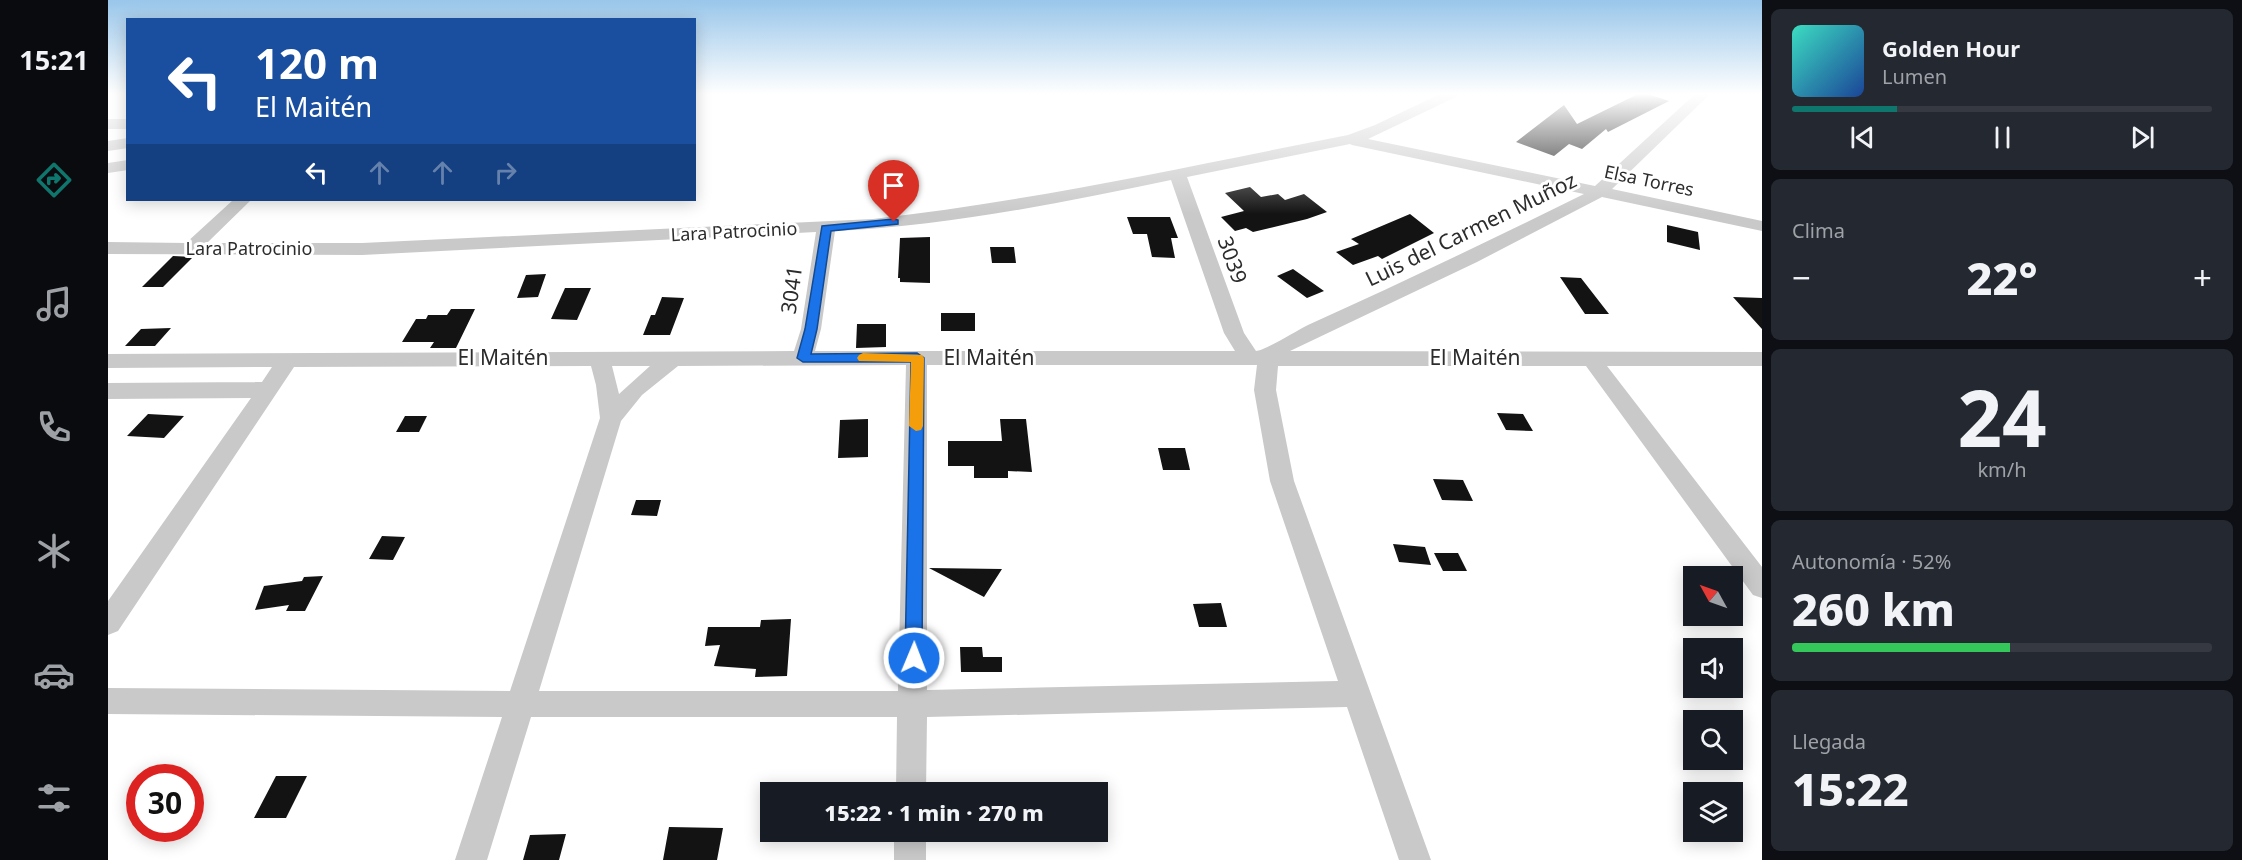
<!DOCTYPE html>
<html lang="es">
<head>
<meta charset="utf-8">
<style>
	body { margin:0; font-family:"Noto Sans",sans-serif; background:#242831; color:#f1f3f6; height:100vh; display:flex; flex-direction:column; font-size:22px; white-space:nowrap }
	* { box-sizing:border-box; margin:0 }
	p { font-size:20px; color:#9ea1a6 }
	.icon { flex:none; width:33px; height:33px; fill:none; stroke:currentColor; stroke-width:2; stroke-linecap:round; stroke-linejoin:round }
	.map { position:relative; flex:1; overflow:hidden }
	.details { display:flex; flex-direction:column; gap:9px; padding:9px; background:#0d0f14; width:480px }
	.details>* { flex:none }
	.banner { position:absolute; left:18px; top:18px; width:570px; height:183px; border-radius:0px; box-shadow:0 3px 15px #0003; background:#1a4fa0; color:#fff; overflow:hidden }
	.needle { width:39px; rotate:310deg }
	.tools { position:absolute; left:1575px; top:566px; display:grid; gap:12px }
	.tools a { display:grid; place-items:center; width:60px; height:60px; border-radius:0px; background:#171b24; box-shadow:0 3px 15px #0003; font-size:30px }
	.speed { position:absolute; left:18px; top:764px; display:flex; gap:12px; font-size:30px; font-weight:700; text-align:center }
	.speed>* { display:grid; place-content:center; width:78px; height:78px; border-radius:50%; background:#171b24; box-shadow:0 3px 15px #0003; line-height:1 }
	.speed .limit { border:9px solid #d22; background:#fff; color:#111 }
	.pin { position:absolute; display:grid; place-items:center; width:51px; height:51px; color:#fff; margin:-62px -26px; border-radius:50% 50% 50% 0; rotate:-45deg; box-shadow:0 0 6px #0007 }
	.pin .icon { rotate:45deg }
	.me { position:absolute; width:66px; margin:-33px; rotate:1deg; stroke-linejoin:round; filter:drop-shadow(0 0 4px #0008) }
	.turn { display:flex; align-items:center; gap:21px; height:126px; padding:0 30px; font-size:27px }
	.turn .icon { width:78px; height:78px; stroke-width:2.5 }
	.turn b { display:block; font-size:42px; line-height:51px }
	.lanes { display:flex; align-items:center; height:57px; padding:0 30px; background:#0003; justify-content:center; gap:30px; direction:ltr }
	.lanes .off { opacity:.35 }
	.big { font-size:45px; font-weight:800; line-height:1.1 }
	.details .card { flex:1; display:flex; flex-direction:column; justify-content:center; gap:9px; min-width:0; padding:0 21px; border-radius:9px; background:#242831 }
	.details .dial { align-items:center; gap:0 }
	.dial b { font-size:78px; line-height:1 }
	.song { display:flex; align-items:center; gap:18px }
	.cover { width:72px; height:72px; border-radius:9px; background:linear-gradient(135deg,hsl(170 70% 55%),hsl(220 70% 35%)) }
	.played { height:6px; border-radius:3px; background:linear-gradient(90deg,#0f766e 25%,#363941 25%) }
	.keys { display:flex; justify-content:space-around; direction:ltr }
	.heat { display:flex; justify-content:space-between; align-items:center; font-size:33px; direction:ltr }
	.charge { height:9px; border-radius:4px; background:linear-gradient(90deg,#34c759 52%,#363941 0) }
	.trip { position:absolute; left:652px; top:782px; width:348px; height:60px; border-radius:0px; background:#171b24; box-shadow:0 3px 15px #0003; font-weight:800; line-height:60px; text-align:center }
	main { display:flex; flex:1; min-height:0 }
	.tab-bar { display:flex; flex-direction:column; width:108px; justify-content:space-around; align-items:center; background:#090b0e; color:#9ea1a6 }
	.tab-bar .icon { width:42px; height:42px }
	.tab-bar .on { color:#0f766e }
	.tab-bar b { font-size:27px; color:#f1f3f6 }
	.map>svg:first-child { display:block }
	.building { fill:#131313 }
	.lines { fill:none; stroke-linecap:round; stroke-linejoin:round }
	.street { fill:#c9c9c9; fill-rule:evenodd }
	.route { fill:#1a73e8; stroke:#114b97; stroke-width:1.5 }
	.slow { fill:#f59e0b }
	.labels { text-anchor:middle; stroke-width:6; stroke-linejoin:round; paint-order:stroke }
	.far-street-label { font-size:18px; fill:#2c2c2c; stroke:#fff }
	.street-label { font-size:21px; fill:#2c2c2c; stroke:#fff }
</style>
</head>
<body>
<main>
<nav class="tab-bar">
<b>15:21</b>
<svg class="icon on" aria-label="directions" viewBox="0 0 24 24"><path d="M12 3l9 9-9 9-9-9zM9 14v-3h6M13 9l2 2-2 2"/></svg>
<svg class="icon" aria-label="music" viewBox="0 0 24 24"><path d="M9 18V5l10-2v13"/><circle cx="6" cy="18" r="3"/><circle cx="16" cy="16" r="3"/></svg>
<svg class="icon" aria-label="phone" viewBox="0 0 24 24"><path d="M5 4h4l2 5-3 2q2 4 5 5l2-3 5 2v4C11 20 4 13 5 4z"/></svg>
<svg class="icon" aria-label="climate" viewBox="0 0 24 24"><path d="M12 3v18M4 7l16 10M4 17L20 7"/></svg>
<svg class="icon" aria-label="car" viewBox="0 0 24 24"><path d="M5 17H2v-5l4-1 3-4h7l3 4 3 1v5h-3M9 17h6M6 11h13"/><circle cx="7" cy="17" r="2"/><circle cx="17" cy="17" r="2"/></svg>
<svg class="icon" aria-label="filters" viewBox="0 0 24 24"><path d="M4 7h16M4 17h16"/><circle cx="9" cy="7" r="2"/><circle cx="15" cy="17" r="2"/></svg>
</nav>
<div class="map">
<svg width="1654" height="860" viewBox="0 0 1654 860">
	<rect width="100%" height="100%" fill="#fff"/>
	<path class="building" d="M 1530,94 L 1540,94 L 1561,101 L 1500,132 L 1498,129 L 1474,149 L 1461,144 L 1446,156 L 1408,142 L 1456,105 L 1469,124 Z
		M 1142,187 L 1153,197 L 1170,194 L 1177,200 L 1196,194 L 1219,212 L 1199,219 L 1145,232 L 1138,228 L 1127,231 L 1113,217 L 1136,211 L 1117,193 Z
		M 1302,214 L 1326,233 L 1274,259 L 1270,256 L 1245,265 L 1228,252 L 1251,244 L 1243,239 Z
		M 1019,217 L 1062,217 L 1070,238 L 1063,238 L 1067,258 L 1044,257 L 1039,234 L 1025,234 Z
		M 1559,225 L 1590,232 L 1592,250 L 1559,242 Z
		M 822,237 L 822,283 L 792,282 L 792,278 L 790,278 L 792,238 Z
		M 882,247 L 906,247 L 908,263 L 884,263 Z
		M 65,256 L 85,257 L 55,287 L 34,287 Z
		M 1185,269 L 1216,291 L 1199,298 L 1169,276 Z
		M 438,274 L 430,297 L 409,298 L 418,275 Z
		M 1452,277 L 1473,278 L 1501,314 L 1477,314 Z
		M 457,288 L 483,288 L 469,320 L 443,319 Z
		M 554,297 L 576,298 L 562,335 L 535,335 L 543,315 L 547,315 Z
		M 1625,297 L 1654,298 L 1654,329 Z
		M 343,309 L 367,309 L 348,348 L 322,348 L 326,342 L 294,342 L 308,319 L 318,319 L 320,315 L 339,315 Z
		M 833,313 L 867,313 L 867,331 L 833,331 Z
		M 749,324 L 778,324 L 778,347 L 748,348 Z
		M 63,328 L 47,346 L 17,346 L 33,329 Z
		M 1389,413 L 1415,414 L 1425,431 L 1398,430 Z
		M 40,414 L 76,416 L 56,438 L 19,436 Z
		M 297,416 L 319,416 L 311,432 L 288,432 Z
		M 760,419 L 760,457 L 730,458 L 732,420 Z
		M 892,419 L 918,419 L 924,472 L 900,471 L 900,478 L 866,478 L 866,466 L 840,466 L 840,441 L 894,441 Z
		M 1050,448 L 1077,448 L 1082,470 L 1055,470 Z
		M 1325,479 L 1355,480 L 1365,501 L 1334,500 Z
		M 528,500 L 553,500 L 549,516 L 523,515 Z
		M 274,536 L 297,537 L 285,560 L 261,559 Z
		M 1285,544 L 1317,547 L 1323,565 L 1291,562 Z
		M 1326,553 L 1350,553 L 1359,571 L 1335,571 Z
		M 821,568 L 894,569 L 876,597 Z
		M 215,576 L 197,611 L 178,611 L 181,605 L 147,610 L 156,586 L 194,581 L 196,577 Z
		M 1113,603 L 1119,627 L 1091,627 L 1085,604 Z
		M 683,619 L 679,676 L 647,677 L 648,669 L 606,666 L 612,645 L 597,646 L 600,627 L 652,627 L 653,620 Z
		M 852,647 L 874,647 L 875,657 L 894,657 L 894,672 L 853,672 Z
		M 168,776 L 199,776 L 178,818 L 146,818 Z
		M 561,827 L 615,828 L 609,860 L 555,860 Z
		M 458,834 L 451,860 L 415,860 L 422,835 Z"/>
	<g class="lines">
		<path class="street" d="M 1332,94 L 1350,94 L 1348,97 L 1260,139 L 1487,186 L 1587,94 L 1602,94 L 1504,189 L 1654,221 L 1654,231 L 1494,197 L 1369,262 L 1182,351 L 1654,352 L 1654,366 L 1499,366 L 1654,567 L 1654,598 L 1645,595 L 1478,366 L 1170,366 L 1168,390 L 1186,481 L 1323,860 L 1291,860 L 1239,707 L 819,717 L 818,792 L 788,792 L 789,717 L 423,717 L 379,860 L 347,860 L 394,717 L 0,714 L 0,688 L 402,691 L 492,418 L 488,385 L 483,366 L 186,367 L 10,631 L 0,635 L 0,601 L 143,398 L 0,399 L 0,383 L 154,382 L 164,367 L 0,368 L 0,354 L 686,351 L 693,329 L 708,232 L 254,255 L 0,254 L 0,242 L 78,243 L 125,200 L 143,200 L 99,243 L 254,243 L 765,219 C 925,201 1082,166 1240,135 L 1267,125 ZM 1242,144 L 1244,145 L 1476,194 C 1385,239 1293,283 1200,325 C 1188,331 1156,351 1148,351 L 1136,333 L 1079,177 ZM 1063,180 L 1116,333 L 1127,351 L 707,351 L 713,329 L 727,231 C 840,226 952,203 1063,180 ZM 798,365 L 790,691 L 431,691 L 513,421 L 534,395 L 570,366 ZM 819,365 L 1149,365 L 1146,390 L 1162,481 L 1230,681 L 819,690 ZM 504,366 L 542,366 L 511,394 Z
			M 0,119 L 20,119 L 20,129 L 0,129 Z
			M 20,138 L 20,148 L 0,151 L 0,141 Z
			M 20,160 L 20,170 L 0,173 L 0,163 Z
			M 786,831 L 818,831 L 818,860 L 786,860 Z"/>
	</g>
	<linearGradient id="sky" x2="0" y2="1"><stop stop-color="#99c6ea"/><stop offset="0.44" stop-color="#fff"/><stop offset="1" stop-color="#fff" stop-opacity="0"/></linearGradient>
	<rect width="1654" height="214" fill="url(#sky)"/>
	<path class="route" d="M 786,219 L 790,220 L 790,224 L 723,231 L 709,329 L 703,354 L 809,353 L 816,358 L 814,658 L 811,663 L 806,665 L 800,663 L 797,658 L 803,362 L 695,362 L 689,358 L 697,329 L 714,226 Z"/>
	<path class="slow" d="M 755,353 L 814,355 L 816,358 L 815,426 L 813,430 L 808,431 L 801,426 L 803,362 L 751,361 L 749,358 L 751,355 Z"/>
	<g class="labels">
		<g class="far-street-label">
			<text transform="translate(1541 181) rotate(12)" y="6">Elsa Torres</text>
			<text transform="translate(626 232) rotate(-3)" y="6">Lara Patrocinio</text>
			<text x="141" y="255">Lara Patrocinio</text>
		</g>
		<g class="street-label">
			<text transform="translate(1363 230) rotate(-26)" y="7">Luis del Carmen Muñoz</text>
			<text transform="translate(1124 260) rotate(70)" y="7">3039</text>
			<text transform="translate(684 290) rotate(-82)" y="7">3041</text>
			<text x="395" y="365">El Maitén</text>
			<text x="881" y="365">El Maitén</text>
			<text x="1367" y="365">El Maitén</text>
		</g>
	</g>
</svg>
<div class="tools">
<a><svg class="needle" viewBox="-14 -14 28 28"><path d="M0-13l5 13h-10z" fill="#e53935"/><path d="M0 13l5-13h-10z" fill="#9ea1a6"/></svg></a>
<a><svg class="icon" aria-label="sound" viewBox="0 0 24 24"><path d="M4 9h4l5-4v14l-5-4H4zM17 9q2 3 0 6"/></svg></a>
<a><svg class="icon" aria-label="search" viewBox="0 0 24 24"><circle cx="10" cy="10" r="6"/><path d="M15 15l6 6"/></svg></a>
<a><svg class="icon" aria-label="layers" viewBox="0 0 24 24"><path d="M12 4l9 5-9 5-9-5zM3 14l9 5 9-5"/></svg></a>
</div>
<div class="speed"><div class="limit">30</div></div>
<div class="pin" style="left:786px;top:222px;background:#d93025"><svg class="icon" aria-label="arrive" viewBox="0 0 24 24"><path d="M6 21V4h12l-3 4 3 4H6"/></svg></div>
<svg class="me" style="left:806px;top:658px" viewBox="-20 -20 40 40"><circle r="17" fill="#1a73e8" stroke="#fff" stroke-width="3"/><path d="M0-11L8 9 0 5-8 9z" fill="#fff"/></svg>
<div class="trip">15:22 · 1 min · 270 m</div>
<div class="banner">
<div class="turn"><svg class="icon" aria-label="left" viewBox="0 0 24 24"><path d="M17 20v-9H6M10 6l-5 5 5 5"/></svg><div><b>120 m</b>El Maitén</div></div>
<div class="lanes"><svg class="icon" aria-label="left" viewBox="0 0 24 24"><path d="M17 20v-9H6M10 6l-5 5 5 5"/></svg><svg class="icon off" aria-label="ahead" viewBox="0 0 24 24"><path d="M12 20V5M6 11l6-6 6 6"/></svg><svg class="icon off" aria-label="ahead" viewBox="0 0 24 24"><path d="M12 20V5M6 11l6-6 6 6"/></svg><svg class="icon off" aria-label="right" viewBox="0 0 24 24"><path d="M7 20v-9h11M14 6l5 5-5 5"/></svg></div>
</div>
</div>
<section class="details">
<div class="card">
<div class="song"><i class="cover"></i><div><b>Golden Hour</b><p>Lumen</p></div></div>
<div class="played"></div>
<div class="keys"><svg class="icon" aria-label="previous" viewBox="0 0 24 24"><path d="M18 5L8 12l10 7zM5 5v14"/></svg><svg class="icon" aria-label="pause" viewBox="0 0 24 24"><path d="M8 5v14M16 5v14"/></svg><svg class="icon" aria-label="next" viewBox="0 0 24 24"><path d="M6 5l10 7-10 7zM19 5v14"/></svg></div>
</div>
<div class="card"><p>Clima</p>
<div class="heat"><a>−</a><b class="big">22°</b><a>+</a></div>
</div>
<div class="card dial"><b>24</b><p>km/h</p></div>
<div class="card"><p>Autonomía · 52%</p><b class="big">260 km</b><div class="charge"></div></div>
<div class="card"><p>Llegada</p><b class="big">15:22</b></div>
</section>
</main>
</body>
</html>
